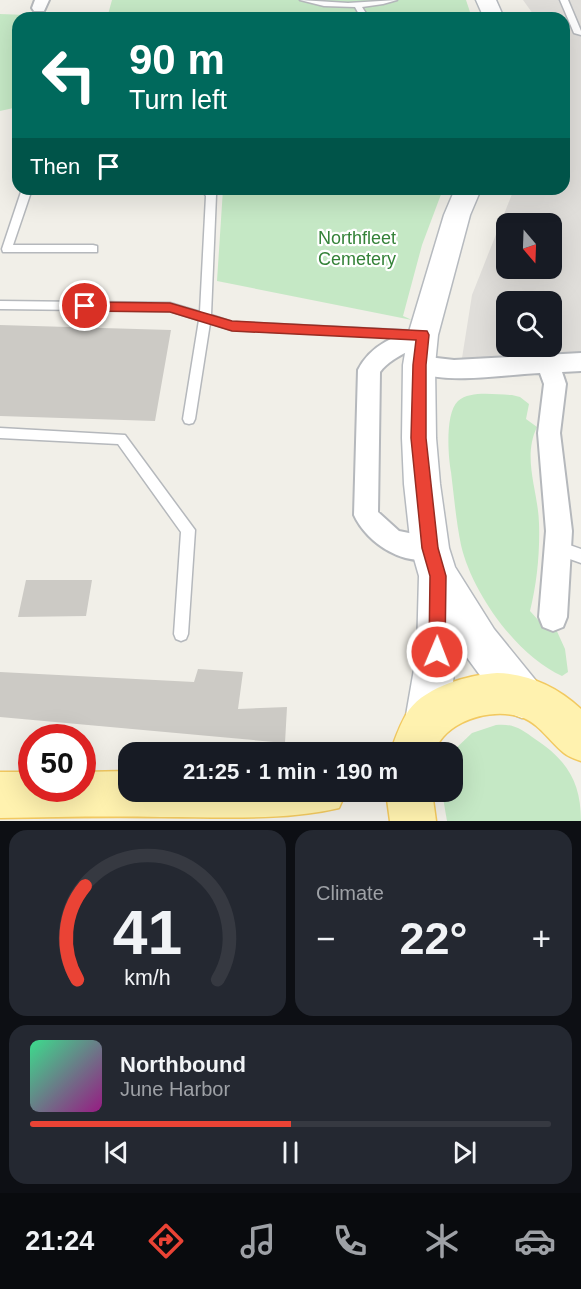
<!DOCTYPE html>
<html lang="en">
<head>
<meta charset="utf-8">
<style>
	body { margin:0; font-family:Helvetica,sans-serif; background:#242831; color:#f1f3f6; height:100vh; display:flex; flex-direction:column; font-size:22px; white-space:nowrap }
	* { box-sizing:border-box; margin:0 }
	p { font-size:20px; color:#9ea1a6 }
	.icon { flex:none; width:33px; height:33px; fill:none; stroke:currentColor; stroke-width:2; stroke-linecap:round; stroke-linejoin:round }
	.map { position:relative; height:821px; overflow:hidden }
	.details { display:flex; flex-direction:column; gap:9px; padding:9px; background:#0d0f14; flex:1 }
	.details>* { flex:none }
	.hud { position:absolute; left:12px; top:12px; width:558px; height:183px; border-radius:18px; box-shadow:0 6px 24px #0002; background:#00695c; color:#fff; overflow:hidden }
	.needle { width:39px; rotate:161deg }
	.tools { position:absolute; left:496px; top:213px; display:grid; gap:12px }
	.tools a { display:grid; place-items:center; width:66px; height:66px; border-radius:12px; background:#171b24; box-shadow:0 6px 24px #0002; font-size:30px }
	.speed { position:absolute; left:18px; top:724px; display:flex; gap:12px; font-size:30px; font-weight:700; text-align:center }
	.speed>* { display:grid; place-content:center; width:78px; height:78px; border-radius:50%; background:#171b24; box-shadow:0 6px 24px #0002; line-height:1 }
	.speed .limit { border:9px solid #d22; background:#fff; color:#111 }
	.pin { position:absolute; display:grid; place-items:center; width:51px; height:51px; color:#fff; margin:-26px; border:3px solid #fff; border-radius:50%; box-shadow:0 2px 6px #0007 }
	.me { position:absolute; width:66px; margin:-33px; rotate:1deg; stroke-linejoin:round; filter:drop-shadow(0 0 4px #0008) }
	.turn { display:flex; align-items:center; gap:21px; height:126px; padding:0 18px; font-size:27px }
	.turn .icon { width:78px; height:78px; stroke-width:2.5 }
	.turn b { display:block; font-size:42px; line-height:51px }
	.then { display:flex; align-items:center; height:57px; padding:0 18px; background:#0003; gap:12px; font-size:22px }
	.big { font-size:45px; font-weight:600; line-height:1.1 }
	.details .widget { flex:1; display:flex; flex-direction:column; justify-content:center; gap:9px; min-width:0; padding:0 21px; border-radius:18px; background:#242831 }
	.details .dial { align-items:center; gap:0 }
	.dial svg { height:156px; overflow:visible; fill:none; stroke:#363941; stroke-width:7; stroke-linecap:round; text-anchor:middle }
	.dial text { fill:#f1f3f6; stroke:none }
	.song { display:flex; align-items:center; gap:18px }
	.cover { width:72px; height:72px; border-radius:9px; background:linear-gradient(135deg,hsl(150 70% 55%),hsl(310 70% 35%)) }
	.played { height:6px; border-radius:3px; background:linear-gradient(90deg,#ea4335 50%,#363941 50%) }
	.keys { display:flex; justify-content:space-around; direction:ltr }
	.heat { display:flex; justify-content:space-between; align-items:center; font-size:33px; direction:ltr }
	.details .tiles { flex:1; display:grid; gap:9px; grid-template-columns:1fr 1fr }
	.widget:last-child { grid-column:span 2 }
	.trip { position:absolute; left:118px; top:742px; width:345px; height:60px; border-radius:18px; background:#171b24; box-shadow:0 6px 24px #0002; font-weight:600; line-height:60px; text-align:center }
	.menu { display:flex; height:96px; justify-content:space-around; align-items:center; background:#090b0e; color:#9ea1a6 }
	.menu .icon { width:42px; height:42px }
	.menu .selected { color:#ea4335 }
	.menu b { font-size:27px; color:#f1f3f6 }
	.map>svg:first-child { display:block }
	.industrial { fill:#e0deda; fill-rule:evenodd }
	.green { fill:#c5e8c5 }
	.building { fill:#cccac5 }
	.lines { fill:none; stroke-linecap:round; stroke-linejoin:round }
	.service-casing { stroke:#b5b8bc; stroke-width:3 }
	.minor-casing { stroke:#b5b8bc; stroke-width:4 }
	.secondary-casing { stroke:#b6babf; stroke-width:3 }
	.primary-casing { stroke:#f2c960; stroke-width:3 }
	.service { fill:#fff; fill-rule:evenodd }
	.minor { fill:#fff; fill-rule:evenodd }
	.secondary { fill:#fff; fill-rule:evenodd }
	.primary { fill:#fff2af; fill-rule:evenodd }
	.route { fill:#ea4335; stroke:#982c22; stroke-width:1.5 }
	.labels { text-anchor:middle; stroke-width:4.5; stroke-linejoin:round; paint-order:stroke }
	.park-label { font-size:18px; fill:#348238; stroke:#fff }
</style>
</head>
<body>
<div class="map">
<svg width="581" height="821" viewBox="0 0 581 821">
	<rect width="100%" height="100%" fill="#f1efe8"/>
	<path class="industrial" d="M 523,0 L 581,0 L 581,367 L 459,377 L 472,295 L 514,189 L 564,189 L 564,18 L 536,18 ZM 507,224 L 552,224 L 552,268 L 507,268 ZM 507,302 L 552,302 L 552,346 L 507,346 Z"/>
	<path class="green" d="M 112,0 L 466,0 L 472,18 L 18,18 L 18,107 L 0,111 L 0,14 L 107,18 Z
		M 223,189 L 443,189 L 422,245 L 403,316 L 412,320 L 217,281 Z
		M 512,395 L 520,397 L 529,404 L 526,419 L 537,427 C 522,458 538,490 539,523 C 540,552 537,583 530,611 L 539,621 L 555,627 L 565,649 L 568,672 L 562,676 C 517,656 472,593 461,545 C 456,521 454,496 451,472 C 448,456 445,413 458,401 C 471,390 496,395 512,395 Z
		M 496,725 C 514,723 522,730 535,739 C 567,760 581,782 581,821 L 447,821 L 442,792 L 453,792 L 453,753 L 451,753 L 472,733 Z"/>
	<path class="building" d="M 0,325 L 171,330 L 155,421 L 0,416 Z
		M 26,580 L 92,580 L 86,616 L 18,617 Z
		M 198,669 L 243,672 L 238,709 L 287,707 L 285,743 L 0,717 L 0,672 L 194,682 Z"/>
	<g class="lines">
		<g class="service-casing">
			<path id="service" d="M 300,0 L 348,3 L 397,0 L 383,4 L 362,7 L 369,18 L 361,18 L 355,7 L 324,6 Z
				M 560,0 L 568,0 L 581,31 L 581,35 L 574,33 Z
				M 22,189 L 32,189 L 13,245 L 93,245 L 97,246 L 97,252 L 3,252 L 2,249 Z
				M 201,189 L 211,189 L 216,195 L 211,315 L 232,322 L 418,331 L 422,332 L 424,335 L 422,338 L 232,330 L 210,323 L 195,419 L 193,423 L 189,424 L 185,423 L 183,419 L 199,320 L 170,311 L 0,309 L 0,301 L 170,303 L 200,312 L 206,196 Z
				M 0,428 L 125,435 L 195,530 L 188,634 L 186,639 L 181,641 L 176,639 L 174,634 L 181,532 L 118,444 L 0,438 Z
				M 558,541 L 581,549 L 581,563 L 553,553 L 551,548 L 553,543 Z"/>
		</g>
		<g class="minor-casing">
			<path id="minor" d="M 35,0 L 49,0 L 44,11 L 34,11 L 32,8 Z
				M 423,327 L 430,329 L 433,335 C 428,345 393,354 380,372 L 378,512 L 399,531 L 439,539 L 443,548 L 439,557 C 407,569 367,544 354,515 L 358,370 C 371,344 397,335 423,327 Z
				M 581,353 L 581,371 L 562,372 L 566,384 L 560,433 L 572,531 L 567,617 L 563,627 L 553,631 L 543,627 L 539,617 L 546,531 L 538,433 L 544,384 L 540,373 C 499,375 451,385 411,371 L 408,365 L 411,359 L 419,356 L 454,360 Z"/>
		</g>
		<g class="secondary-casing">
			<path id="secondary" d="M 476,0 L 496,0 L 504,18 L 484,18 Z
				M 455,189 L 481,189 L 470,215 L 438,335 L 435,365 L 436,438 L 440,484 L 449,548 L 455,567 L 494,629 L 537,682 L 543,697 L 537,712 L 522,718 L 507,712 L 457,644 L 449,721 L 442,736 L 427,743 L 412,736 L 405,721 L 417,652 L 419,576 L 411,548 L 404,484 L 402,438 L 403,365 L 408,335 L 444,215 Z"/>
		</g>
		<g class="primary-casing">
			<path id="primary" d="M 497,673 C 529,674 557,687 581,709 L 581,761 C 575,759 569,757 564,753 C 550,742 539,723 521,717 C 491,707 444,721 434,753 L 390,753 C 395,739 400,723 409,710 C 427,686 468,675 497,673 Z
				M 129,771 L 129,792 L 346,792 L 339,808 C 284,821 219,817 161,817 C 107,816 54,817 0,818 L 0,772 L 32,772 L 32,789 L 82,789 L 82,772 Z
				M 386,792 L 432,792 L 436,821 L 390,821 Z"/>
		</g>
		<use href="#service" class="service"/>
		<use href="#minor" class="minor"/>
		<use href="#secondary" class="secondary"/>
		<use href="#primary" class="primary"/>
	</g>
	<path class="route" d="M 85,302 L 170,303 L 232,321 L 427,331 L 429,335 L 426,365 L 426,438 L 438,548 L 446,576 L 445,652 L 443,658 L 437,660 L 431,658 L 429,652 L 430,576 L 422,548 L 411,438 L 413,365 L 416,340 L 232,331 L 170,312 L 85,311 L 79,306 Z"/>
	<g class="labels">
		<g class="park-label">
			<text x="357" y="244">Northfleet<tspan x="357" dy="21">Cemetery</tspan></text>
		</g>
	</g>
</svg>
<div class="tools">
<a><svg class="needle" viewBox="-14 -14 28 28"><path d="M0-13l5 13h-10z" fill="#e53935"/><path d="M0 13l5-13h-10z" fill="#9ea1a6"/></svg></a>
<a><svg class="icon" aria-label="search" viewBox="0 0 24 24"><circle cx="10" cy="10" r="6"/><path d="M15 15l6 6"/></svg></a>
</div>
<div class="speed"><div class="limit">50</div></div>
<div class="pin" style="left:85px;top:306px;background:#d93025"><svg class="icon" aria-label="arrive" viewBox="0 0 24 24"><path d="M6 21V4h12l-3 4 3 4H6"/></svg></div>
<svg class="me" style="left:437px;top:652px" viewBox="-20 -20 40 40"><circle r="17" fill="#ea4335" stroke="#fff" stroke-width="3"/><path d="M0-11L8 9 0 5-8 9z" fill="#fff"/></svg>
<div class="trip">21:25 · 1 min · 190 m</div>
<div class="hud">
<div class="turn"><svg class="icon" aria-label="left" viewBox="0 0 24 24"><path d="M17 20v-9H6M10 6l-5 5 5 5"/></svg><div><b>90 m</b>Turn left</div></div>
<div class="then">Then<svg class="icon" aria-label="arrive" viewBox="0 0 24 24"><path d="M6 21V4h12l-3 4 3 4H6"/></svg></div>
</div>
</div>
<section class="details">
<div class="tiles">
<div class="widget dial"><svg viewBox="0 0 100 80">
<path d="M14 69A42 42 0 1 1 86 69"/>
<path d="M14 69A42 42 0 0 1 18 21" stroke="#ea4335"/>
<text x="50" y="56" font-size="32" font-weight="700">41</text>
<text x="50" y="72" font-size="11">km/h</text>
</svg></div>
<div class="widget"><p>Climate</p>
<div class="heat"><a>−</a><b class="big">22°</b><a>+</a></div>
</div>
<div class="widget">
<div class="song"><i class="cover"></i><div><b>Northbound</b><p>June Harbor</p></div></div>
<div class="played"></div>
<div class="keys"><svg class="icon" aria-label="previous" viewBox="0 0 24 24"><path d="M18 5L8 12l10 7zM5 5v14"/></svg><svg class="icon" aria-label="pause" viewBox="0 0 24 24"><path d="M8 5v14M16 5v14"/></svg><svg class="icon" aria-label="next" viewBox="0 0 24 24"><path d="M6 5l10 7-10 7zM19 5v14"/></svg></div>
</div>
</div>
</section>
<nav class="menu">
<b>21:24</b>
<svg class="icon selected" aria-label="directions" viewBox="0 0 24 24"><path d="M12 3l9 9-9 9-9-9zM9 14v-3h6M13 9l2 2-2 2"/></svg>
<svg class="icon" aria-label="music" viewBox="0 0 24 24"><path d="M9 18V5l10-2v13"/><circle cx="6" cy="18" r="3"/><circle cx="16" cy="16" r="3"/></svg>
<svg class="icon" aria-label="phone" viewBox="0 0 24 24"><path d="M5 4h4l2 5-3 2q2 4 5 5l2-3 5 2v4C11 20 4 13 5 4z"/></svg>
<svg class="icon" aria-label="climate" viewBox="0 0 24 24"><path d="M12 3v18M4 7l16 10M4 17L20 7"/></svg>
<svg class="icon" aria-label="car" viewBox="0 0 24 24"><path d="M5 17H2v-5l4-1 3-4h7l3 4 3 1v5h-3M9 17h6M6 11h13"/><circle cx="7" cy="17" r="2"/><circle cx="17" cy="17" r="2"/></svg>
</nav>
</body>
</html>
